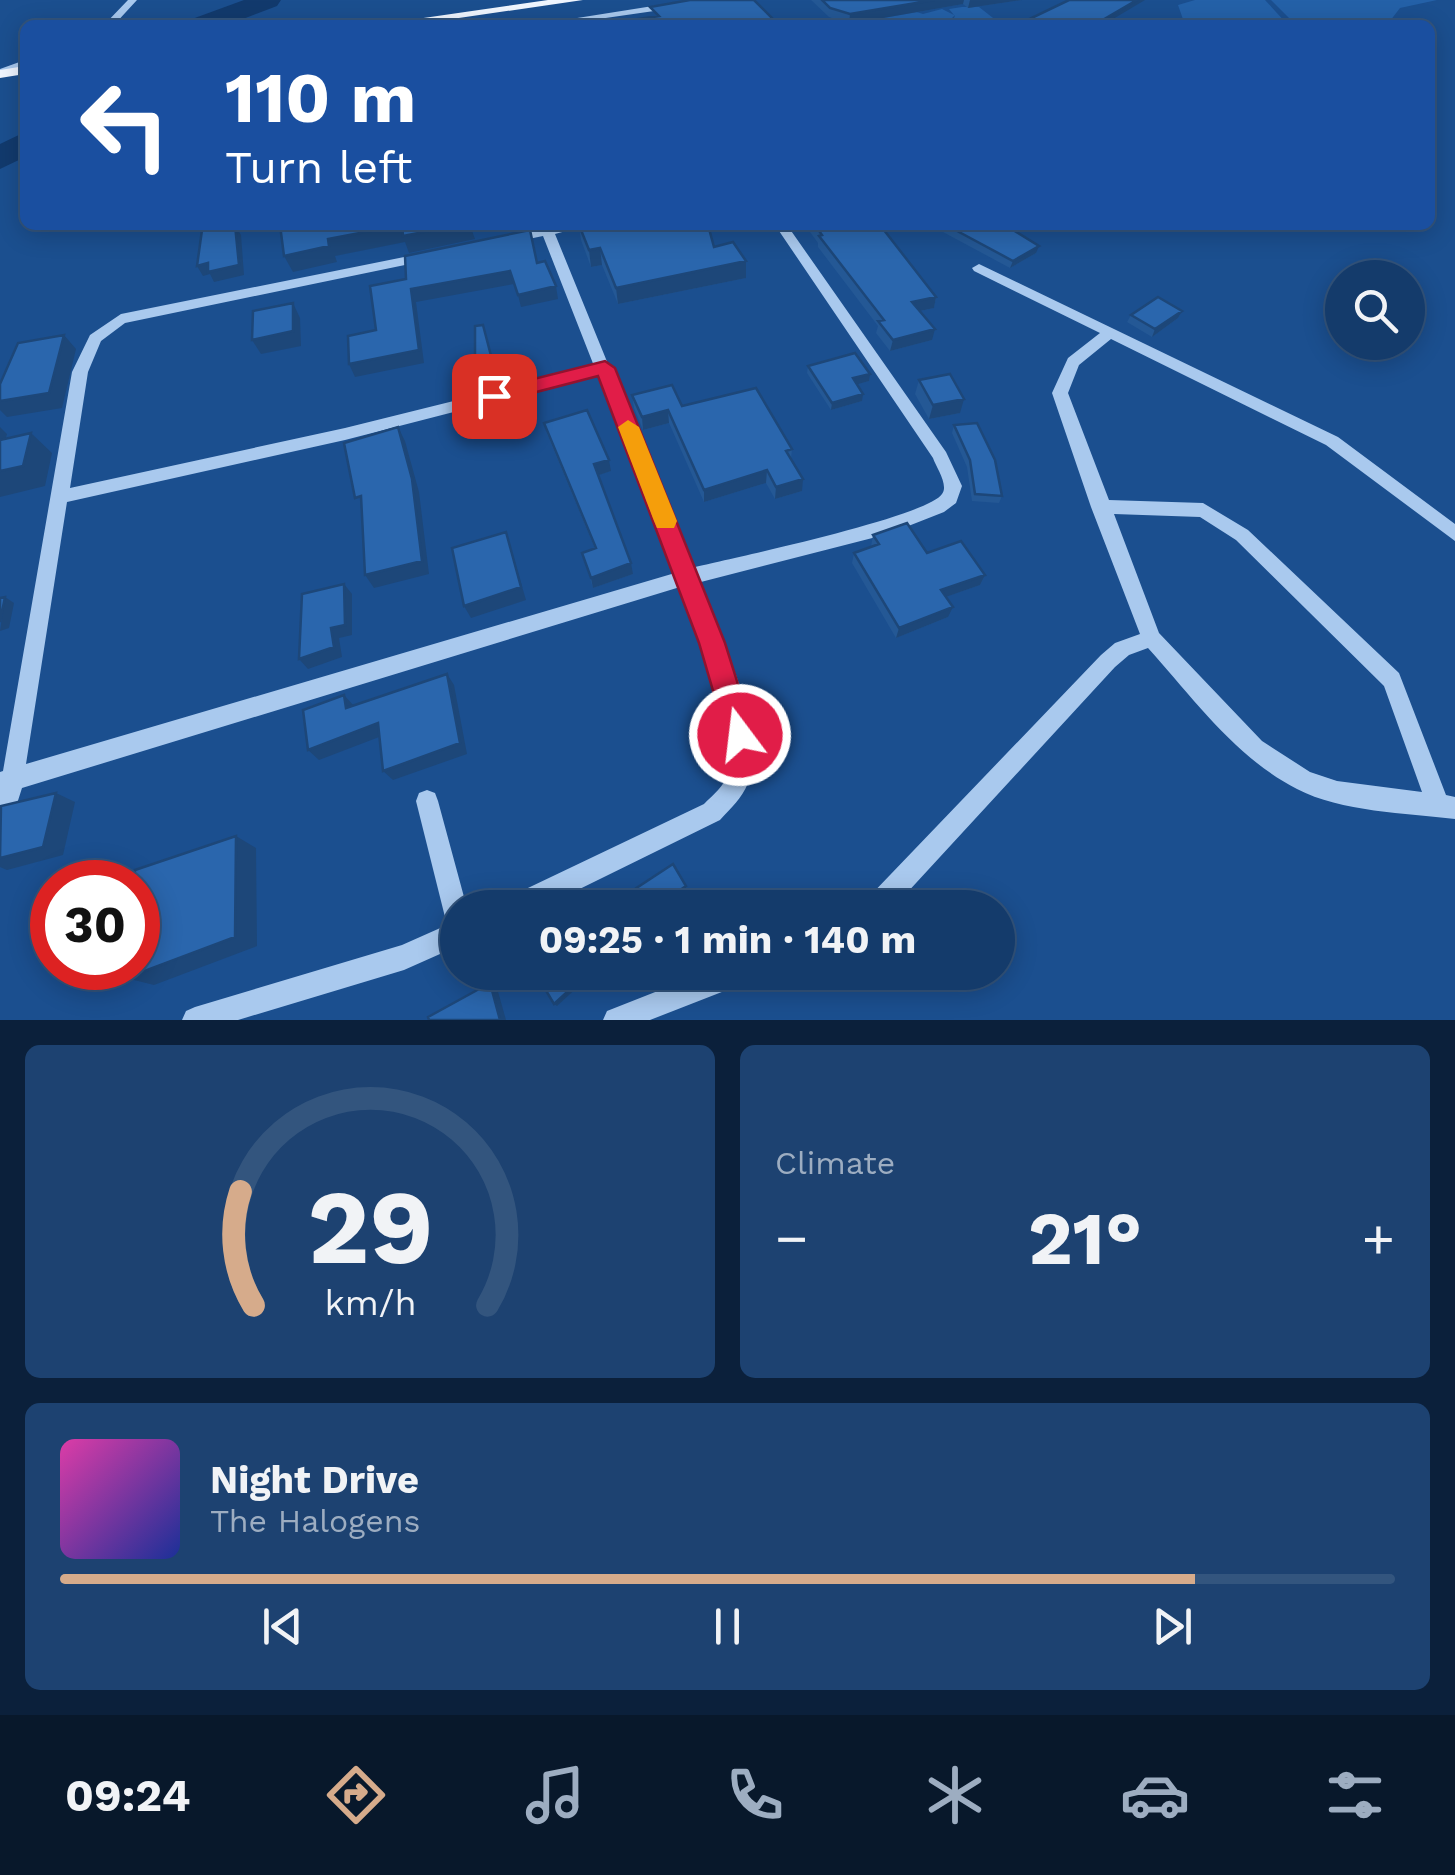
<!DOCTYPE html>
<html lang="en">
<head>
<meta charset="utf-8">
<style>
	body { margin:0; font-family:"Work Sans",sans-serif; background:#1d4271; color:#f1f3f6; height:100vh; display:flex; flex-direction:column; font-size:38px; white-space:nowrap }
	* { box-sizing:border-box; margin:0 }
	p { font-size:32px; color:#9dadc1 }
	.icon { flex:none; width:55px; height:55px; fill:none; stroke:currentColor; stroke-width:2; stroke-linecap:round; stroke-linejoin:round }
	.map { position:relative; height:1020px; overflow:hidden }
	.sheet { display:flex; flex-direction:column; gap:25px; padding:25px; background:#0b203b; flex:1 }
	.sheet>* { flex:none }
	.top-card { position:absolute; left:20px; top:20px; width:1415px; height:210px; border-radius:15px; box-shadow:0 5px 25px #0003,0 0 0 2px #33557e; background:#1a4fa0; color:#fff; overflow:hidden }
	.buttons { position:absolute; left:1325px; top:260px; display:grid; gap:20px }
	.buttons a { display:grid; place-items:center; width:100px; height:100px; border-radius:50%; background:#143b6b; box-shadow:0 5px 25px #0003,0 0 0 2px #33557e; font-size:50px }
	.speed { position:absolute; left:30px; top:860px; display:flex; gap:20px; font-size:50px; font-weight:700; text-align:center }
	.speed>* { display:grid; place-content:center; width:130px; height:130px; border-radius:50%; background:#143b6b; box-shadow:0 5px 25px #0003,0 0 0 2px #33557e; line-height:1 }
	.speed .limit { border:15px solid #d22; background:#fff; color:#111 }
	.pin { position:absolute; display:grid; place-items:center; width:85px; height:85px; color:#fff; margin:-42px; border-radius:20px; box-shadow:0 5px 15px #0006 }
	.me { position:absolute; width:110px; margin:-55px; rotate:345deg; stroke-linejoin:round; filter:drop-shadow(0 0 8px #0008) }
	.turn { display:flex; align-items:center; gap:35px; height:210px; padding:0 40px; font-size:45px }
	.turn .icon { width:130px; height:130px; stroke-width:2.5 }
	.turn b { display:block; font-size:70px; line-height:85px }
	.big { font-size:75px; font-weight:700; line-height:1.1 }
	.sheet .card { flex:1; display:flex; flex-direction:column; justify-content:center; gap:15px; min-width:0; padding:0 35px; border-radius:15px; background:#1d4271 }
	.sheet .dial { align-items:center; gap:0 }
	.dial svg { height:260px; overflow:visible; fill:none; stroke:#33557e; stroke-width:7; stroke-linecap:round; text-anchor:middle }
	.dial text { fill:#f1f3f6; stroke:none }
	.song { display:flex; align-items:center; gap:30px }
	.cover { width:120px; height:120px; border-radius:15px; background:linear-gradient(135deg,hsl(320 70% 55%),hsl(230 70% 35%)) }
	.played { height:10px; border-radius:5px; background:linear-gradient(90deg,#d6ab8b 85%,#33557e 85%) }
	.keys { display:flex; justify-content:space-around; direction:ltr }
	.heat { display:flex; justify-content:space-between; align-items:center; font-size:55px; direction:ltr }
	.sheet .tiles { flex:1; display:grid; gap:25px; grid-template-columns:1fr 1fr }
	.card:last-child { grid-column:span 2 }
	.trip { position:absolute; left:440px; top:890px; width:575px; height:100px; border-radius:50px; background:#143b6b; box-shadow:0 5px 25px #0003,0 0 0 2px #33557e; font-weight:700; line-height:100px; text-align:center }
	.tab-bar { display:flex; height:160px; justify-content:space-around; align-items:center; background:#08182b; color:#9dadc1 }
	.tab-bar .icon { width:70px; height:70px }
	.tab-bar .current { color:#d6ab8b }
	.tab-bar b { font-size:45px; color:#f1f3f6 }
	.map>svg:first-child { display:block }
	.green { fill:#2461a8 }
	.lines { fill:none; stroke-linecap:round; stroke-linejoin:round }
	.river { fill:#123a6d; fill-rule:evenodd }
	.minor { fill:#a9c9ee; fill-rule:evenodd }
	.major { fill:#f0f6ff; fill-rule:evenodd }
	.wall { fill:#245895 }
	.shaded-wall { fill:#1d4779 }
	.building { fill:#2a66ad; stroke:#1d4779; stroke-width:2.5 }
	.route { fill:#e11d48; stroke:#92132f; stroke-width:2.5 }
	.slow { fill:#f59e0b }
</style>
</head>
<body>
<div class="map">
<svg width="1455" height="1020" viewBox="0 0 1455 1020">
	<rect width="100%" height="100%" fill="#1b4f8f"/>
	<path class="green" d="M 1195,0 L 1265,0 L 1288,25 L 1185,25 L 1178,5 Z
		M 1271,0 L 1437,0 L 1400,8 L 1390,21 L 1296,25 Z
		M 962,7 L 979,7 L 1002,25 L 952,25 L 955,15 L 945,25 L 889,25 L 883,18 L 907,9 L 923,14 L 942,9 L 954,15 L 949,9 Z"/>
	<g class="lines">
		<path class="river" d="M 244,0 L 281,0 L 277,6 L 227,25 L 188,25 L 192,19 Z
			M 25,132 L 25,157 L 0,169 L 0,144 Z"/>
		<path class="minor" d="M 128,0 L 137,0 L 114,25 L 104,25 Z
			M 672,3 L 675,8 L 557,25 L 533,25 Z
			M 25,60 L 25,66 L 0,75 L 0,69 Z
			M 539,225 L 588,225 L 555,234 L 608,364 L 613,368 L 611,371 L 691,568 C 729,559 927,517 942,494 C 949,485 936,467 933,458 L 775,225 L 787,225 L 946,452 L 962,486 L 956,503 L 944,512 L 888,534 L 697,583 C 719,637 768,724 748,783 C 742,798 731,808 720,820 L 541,908 L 502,908 L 505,899 L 704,804 C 713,795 724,786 728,774 C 746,725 698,634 680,587 L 22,788 L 8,832 L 0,835 L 0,772 L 3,771 L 72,372 L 90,335 L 121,314 L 429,252 L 436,256 L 429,260 L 125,323 L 101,341 L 88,372 L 70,488 L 345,428 L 594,366 L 543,236 L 509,243 L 503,239 L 540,229 ZM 597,375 L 675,573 L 26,764 L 67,502 L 345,440 Z
			M 979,264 L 1338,437 L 1455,524 L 1455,541 L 1326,445 L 1111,339 L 1079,365 L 1068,393 L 1109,500 L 1203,503 L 1248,530 L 1399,673 L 1446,795 L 1455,797 L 1455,819 C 1406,813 1341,812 1297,789 C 1236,758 1193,698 1148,648 L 1129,655 L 1115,667 L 893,908 L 864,908 L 867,899 L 1101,655 L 1115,643 L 1140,634 L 1091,507 L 1052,393 L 1068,358 L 1100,333 L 974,271 L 972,268 ZM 1114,514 L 1200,517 L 1236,540 L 1384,686 L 1422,792 L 1337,781 L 1310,772 L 1262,741 L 1159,633 Z
			M 427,790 L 435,793 L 438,801 L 467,908 L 458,908 L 458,946 L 404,970 L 238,1020 L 182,1020 L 186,1011 L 195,1007 L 402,945 L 447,925 L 416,801 L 419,793 Z
			M 706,972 L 754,972 L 750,981 L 650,1020 L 603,1020 L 607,1011 Z"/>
		<path class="major" d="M 548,0 L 583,0 L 411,25 L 375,25 Z
			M 25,66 L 25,74 L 0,78 L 0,70 Z"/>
	</g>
	<path class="wall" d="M 811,0 L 1022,0 L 968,8 L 963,4 L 849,24 L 829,17 Z
		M 579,225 L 714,247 L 746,261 L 746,278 L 618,304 L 602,265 L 591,267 L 581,240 Z
		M 805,225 L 871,225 L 936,297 L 934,308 L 920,311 L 932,340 L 890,351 L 876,333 L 878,326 L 818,247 L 818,243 Z
		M 930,225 L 1005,225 L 1036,253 L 1010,268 Z
		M 1182,311 L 1178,318 L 1152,337 L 1127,322 L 1131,315 Z
		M 808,366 L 869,381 L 857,384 L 862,401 L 831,410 L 807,373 Z
		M 919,380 L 960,413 L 929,419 L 915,394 Z
		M 632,395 L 682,406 L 792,449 L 791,459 L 802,491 L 775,499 L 766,483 L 704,502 L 669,423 L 643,430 L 634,408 Z
		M 544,423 L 611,471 L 598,475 L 633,574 L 593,588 L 582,553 L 595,549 L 547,434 Z
		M 954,425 L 1002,496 L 999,503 L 972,501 L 967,467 L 952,433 Z
		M 873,535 L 927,553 L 985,575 L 980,585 L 945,597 L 948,617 L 896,638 L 852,563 L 854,553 L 871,547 Z"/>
	<path class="shaded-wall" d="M 934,0 L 964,0 L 963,4 L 849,24 L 850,14 Z
		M 970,0 L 1022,0 L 968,8 Z
		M 1137,0 L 1145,0 L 1103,25 L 1094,25 Z
		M 235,225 L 241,235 L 244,275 L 214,282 L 210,274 L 203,276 L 197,266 Z
		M 402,225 L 470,225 L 475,239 L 409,253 L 405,242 L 335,256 L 337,262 L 293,272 L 284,256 L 328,239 Z
		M 1039,246 L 1036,253 L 1010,268 L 1013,261 Z
		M 600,248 L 602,265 L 591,267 L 589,250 Z
		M 746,261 L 746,278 L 618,304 L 616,288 Z
		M 510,271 L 514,284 L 416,302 L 424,363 L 355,377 L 349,364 L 411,289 Z
		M 556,286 L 558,299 L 521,307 L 518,295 Z
		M 936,297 L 934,308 L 910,313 L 912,302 Z
		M 293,303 L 300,318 L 301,346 L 261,354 L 252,340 Z
		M 1182,311 L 1178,318 L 1152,337 L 1155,329 Z
		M 935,329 L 932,340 L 890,351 L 893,340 Z
		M 64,335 L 76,349 L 62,408 L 7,417 L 0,410 L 0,401 Z
		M 487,339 L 500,386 L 480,391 L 475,376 Z
		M 870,374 L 869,381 L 851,386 L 853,378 Z
		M 863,394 L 862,401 L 831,410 L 832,403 Z
		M 502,396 L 510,427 L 480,435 L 477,428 Z
		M 964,399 L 960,413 L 929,419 L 933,405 Z
		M 668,410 L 669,423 L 643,430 L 642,417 Z
		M 0,427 L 7,434 L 0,460 Z
		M 398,427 L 405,441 L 419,492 L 429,574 L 374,588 L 365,575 Z
		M 31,433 L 52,453 L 45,486 L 0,497 L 0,471 Z
		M 609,460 L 611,471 L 596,476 L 594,464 Z
		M 767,470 L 766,483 L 704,502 L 704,490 Z
		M 803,479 L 802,491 L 775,499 L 776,487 Z
		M 506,532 L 526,600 L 471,618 L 464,606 Z
		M 631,563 L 633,574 L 593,588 L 591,578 Z
		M 985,575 L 980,585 L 937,600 L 941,590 Z
		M 344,584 L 352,594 L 352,635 L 339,638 L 342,657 L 308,669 L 299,659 L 331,628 Z
		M 5,597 L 14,603 L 9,628 L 0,631 Z
		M 953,607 L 948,617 L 896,638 L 899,628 Z
		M 447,674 L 454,685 L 467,754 L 393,780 L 383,771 Z
		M 344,695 L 354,706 L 346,708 Z
		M 378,723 L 387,734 L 319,760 L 308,750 Z
		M 56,793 L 75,802 L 63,855 L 7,870 L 0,867 L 0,858 Z
		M 236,836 L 256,848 L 257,946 L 154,985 L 126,978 Z
		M 686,886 L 686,889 L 659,908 L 653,908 Z
		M 589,972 L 594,972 L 557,1006 L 554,1004 Z
		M 490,983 L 497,988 L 506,1020 L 500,1020 Z"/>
	<path class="building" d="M 690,0 L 754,0 L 779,25 L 597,25 L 659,16 L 650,7 Z
		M 822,0 L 934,0 L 850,14 L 830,8 Z
		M 1069,0 L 1137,0 L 1094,25 L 1025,25 L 1021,23 Z
		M 235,225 L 239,265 L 208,272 L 208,263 L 197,266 L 202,230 Z
		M 280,225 L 460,225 L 403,236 L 402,225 L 328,239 L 329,246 L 284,256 Z
		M 579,225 L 708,225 L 714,247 L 733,242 L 746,261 L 616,288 L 600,248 L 589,250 Z
		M 815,225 L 880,225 L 936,297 L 912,302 L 935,329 L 893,340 L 878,321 L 884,320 L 819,236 L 822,235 Z
		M 946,225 L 1005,225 L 1039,246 L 1013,261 Z
		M 530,230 L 537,263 L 545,261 L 556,286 L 518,295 L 510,271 L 411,289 L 419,350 L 349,364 L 348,336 L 376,330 L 370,286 L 406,279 L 405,256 Z
		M 1158,297 L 1182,311 L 1155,329 L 1131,315 Z
		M 293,303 L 293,331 L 252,340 L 253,311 Z
		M 483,325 L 495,371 L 475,376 L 475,326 Z
		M 64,335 L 49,393 L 0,401 L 0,384 L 18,343 Z
		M 855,353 L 870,374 L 853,378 L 863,394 L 832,403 L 808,366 Z
		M 950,374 L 964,399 L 933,405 L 919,380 Z
		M 672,385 L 682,406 L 756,388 L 792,449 L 786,451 L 803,479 L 776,487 L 767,470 L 704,490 L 668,410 L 642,417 L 632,395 Z
		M 502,396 L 508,420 L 477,428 L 477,402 Z
		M 587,410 L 609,460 L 594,464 L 631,563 L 591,578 L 582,553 L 596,548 L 544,423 Z
		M 977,423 L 995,460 L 1002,496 L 975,494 L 970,460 L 954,425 Z
		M 398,427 L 412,479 L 422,561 L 365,575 L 361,496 L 355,498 L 344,443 Z
		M 31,433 L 23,466 L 0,471 L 0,440 Z
		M 907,523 L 927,553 L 961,541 L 985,575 L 941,590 L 953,607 L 899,628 L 854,553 L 879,544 L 873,535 Z
		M 506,532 L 521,587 L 464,606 L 452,548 Z
		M 344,584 L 345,625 L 331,628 L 334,647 L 299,659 L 302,594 Z
		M 5,597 L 0,622 L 0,598 Z
		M 447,674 L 460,743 L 383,771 L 378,723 L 308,750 L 303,710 L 344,695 L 346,708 Z
		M 56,793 L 43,847 L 0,858 L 1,806 Z
		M 236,836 L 235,937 L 126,978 L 127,968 L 138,968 L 138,882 L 134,882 L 135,870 Z
		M 673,864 L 686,886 L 653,908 L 645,908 L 635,889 Z
		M 535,972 L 589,972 L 554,1004 Z
		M 490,983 L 500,1020 L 429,1020 L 428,1017 Z"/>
	<path class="route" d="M 605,361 L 615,368 L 725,643 L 754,735 L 750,745 L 740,749 L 730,745 L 726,735 L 699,643 L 598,376 L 494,403 L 483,396 L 494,389 Z"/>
	<path class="slow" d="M 628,420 L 639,427 L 677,521 L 674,528 L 657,528 L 654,521 L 618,427 Z"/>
</svg>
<div class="buttons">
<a><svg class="icon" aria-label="search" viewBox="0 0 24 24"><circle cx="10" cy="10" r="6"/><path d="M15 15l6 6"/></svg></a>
</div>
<div class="speed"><div class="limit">30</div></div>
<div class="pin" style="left:494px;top:396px;background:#d93025"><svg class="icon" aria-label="arrive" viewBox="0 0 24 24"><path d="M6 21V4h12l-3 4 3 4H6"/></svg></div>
<svg class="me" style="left:740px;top:735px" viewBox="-20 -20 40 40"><circle r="17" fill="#e11d48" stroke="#fff" stroke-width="3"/><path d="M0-11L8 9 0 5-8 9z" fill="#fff"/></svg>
<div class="trip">09:25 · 1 min · 140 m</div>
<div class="top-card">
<div class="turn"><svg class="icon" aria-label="left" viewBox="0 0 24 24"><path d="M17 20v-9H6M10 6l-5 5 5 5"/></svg><div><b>110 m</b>Turn left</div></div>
</div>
</div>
<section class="sheet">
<div class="tiles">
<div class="card dial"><svg viewBox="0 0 100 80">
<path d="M14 69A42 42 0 1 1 86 69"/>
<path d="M14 69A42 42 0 0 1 10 34" stroke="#d6ab8b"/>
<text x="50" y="56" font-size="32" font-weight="700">29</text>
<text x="50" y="72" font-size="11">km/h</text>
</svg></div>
<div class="card"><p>Climate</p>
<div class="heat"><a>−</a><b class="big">21°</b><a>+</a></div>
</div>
<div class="card">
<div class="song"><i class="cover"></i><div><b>Night Drive</b><p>The Halogens</p></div></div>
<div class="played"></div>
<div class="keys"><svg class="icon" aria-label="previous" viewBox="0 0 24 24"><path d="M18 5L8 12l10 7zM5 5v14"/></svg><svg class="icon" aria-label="pause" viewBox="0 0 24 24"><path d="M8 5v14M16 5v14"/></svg><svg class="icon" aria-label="next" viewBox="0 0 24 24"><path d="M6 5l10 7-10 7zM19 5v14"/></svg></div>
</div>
</div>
</section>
<nav class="tab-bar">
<b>09:24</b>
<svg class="icon current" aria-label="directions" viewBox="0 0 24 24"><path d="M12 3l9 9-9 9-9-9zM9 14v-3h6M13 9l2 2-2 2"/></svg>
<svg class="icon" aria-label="music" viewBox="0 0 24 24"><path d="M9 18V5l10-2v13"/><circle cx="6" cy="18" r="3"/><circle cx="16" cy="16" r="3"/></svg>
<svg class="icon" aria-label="phone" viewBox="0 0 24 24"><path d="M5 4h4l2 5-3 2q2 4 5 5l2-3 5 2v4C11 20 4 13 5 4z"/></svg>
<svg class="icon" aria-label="climate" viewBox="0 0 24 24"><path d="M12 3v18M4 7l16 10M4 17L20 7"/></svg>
<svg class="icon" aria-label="car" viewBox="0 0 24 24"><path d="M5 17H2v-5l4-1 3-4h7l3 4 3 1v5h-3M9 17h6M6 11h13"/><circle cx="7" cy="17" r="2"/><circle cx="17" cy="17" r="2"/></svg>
<svg class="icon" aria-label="filters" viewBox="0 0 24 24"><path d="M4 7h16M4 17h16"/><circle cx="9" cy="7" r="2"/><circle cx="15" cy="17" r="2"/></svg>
</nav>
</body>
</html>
